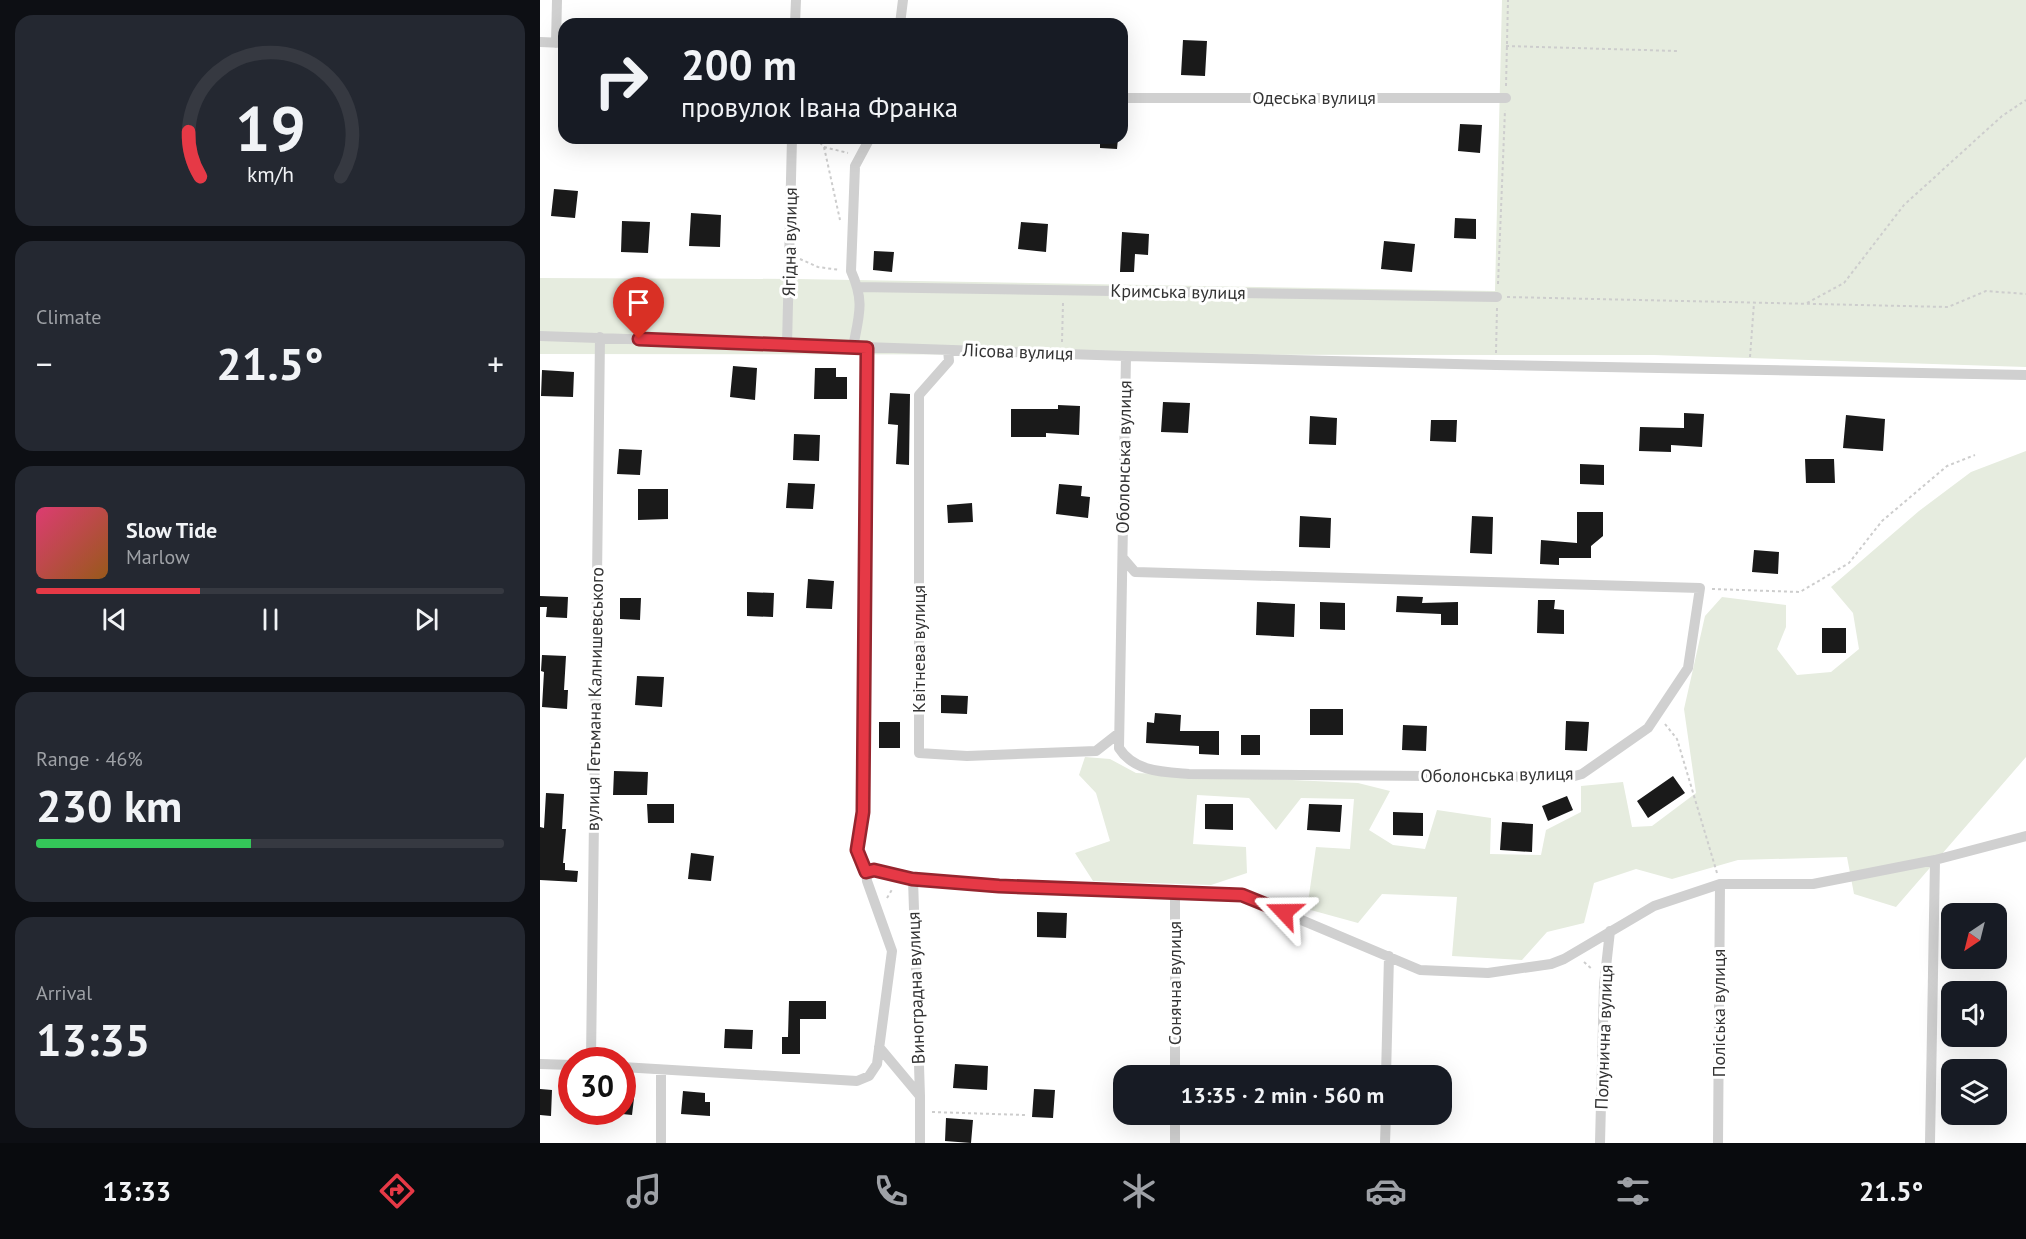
<!DOCTYPE html>
<html lang="en">
<head>
<meta charset="utf-8">
<style>
	body { margin:0; font-family:"PT Sans",sans-serif; background:#242831; color:#f1f3f6; height:100vh; display:flex; flex-direction:column; font-size:22px; white-space:nowrap }
	* { box-sizing:border-box; margin:0 }
	p { font-size:20px; color:#9ea1a6 }
	.icon { flex:none; width:33px; height:33px; fill:none; stroke:currentColor; stroke-width:2; stroke-linecap:round; stroke-linejoin:round }
	.map { position:relative; flex:1; overflow:hidden }
	.side { display:flex; flex-direction:column; gap:15px; padding:15px; background:#0d0f14; width:540px }
	.side>* { flex:none }
	.guide { position:absolute; left:18px; top:18px; width:570px; height:126px; border-radius:18px; box-shadow:0 6px 24px #0002; background:#171b24; color:#f1f3f6; overflow:hidden }
	.needle { width:39px; rotate:215deg }
	.tools { position:absolute; left:1401px; top:903px; display:grid; gap:12px }
	.tools a { display:grid; place-items:center; width:66px; height:66px; border-radius:12px; background:#171b24; box-shadow:0 6px 24px #0002; font-size:30px }
	.speed { position:absolute; left:18px; top:1047px; display:flex; gap:12px; font-size:30px; font-weight:700; text-align:center }
	.speed>* { display:grid; place-content:center; width:78px; height:78px; border-radius:50%; background:#171b24; box-shadow:0 6px 24px #0002; line-height:1 }
	.speed .limit { border:9px solid #d22; background:#fff; color:#111 }
	.pin { position:absolute; display:grid; place-items:center; width:51px; height:51px; color:#fff; margin:-62px -26px; border-radius:50% 50% 50% 0; rotate:-45deg; box-shadow:0 0 6px #0007 }
	.pin .icon { rotate:45deg }
	.me { position:absolute; width:66px; margin:-33px; rotate:293deg; stroke-linejoin:round; filter:drop-shadow(0 0 4px #0008) }
	.turn { display:flex; align-items:center; gap:21px; height:126px; padding:0 24px; font-size:27px }
	.turn .icon { width:78px; height:78px; stroke-width:2.5 }
	.turn b { display:block; font-size:42px; line-height:51px }
	.big { font-size:45px; font-weight:600; line-height:1.1 }
	.side .card { flex:1; display:flex; flex-direction:column; justify-content:center; gap:9px; min-width:0; padding:0 21px; border-radius:18px; background:#242831 }
	.side .dial { align-items:center; gap:0 }
	.dial svg { height:156px; overflow:visible; fill:none; stroke:#363941; stroke-width:7; stroke-linecap:round; text-anchor:middle }
	.dial text { fill:#f1f3f6; stroke:none }
	.song { display:flex; align-items:center; gap:18px }
	.cover { width:72px; height:72px; border-radius:9px; background:linear-gradient(135deg,hsl(340 70% 55%),hsl(30 70% 35%)) }
	.played { height:6px; border-radius:3px; background:linear-gradient(90deg,#e63946 35%,#363941 35%) }
	.keys { display:flex; justify-content:space-around; direction:ltr }
	.heat { display:flex; justify-content:space-between; align-items:center; font-size:33px; direction:ltr }
	.charge { height:9px; border-radius:4px; background:linear-gradient(90deg,#34c759 46%,#363941 0) }
	.trip { position:absolute; left:573px; top:1065px; width:339px; height:60px; border-radius:18px; background:#171b24; box-shadow:0 6px 24px #0002; font-weight:600; line-height:60px; text-align:center }
	.tabs { display:flex; height:96px; justify-content:space-around; align-items:center; background:#090b0e; color:#9ea1a6 }
	.tabs .icon { width:42px; height:42px }
	.tabs .on { color:#e63946 }
	.tabs b { font-size:27px; color:#f1f3f6 }
	main { display:flex; flex:1; min-height:0 }
	.map>svg:first-child { display:block }
	.green { fill:#e6ecdf }
	.building { fill:#1a1a1a }
	.lines { fill:none; stroke-linecap:round; stroke-linejoin:round }
	.path { stroke:#cdcdcd; stroke-width:2; stroke-dasharray:3 3; stroke-linecap:butt }
	.minor { stroke:#d0d0d0; stroke-width:10 }
	.route-casing { stroke:#96252e; stroke-width:15 }
	.route { stroke:#e63946; stroke-width:10 }
	.labels { text-anchor:middle; stroke-width:6; stroke-linejoin:round; paint-order:stroke }
	.street-label { font-size:18px; fill:#333; stroke:#fff }
</style>
</head>
<body>
<main>
<section class="side">
<div class="card dial"><svg viewBox="0 0 100 80">
<path d="M14 69A42 42 0 1 1 86 69"/>
<path d="M14 69A42 42 0 0 1 8 46" stroke="#e63946"/>
<text x="50" y="56" font-size="32" font-weight="700">19</text>
<text x="50" y="72" font-size="11">km/h</text>
</svg></div>
<div class="card"><p>Climate</p>
<div class="heat"><a>−</a><b class="big">21.5°</b><a>+</a></div>
</div>
<div class="card">
<div class="song"><i class="cover"></i><div><b>Slow Tide</b><p>Marlow</p></div></div>
<div class="played"></div>
<div class="keys"><svg class="icon" aria-label="previous" viewBox="0 0 24 24"><path d="M18 5L8 12l10 7zM5 5v14"/></svg><svg class="icon" aria-label="pause" viewBox="0 0 24 24"><path d="M8 5v14M16 5v14"/></svg><svg class="icon" aria-label="next" viewBox="0 0 24 24"><path d="M6 5l10 7-10 7zM19 5v14"/></svg></div>
</div>
<div class="card"><p>Range · 46%</p><b class="big">230 km</b><div class="charge"></div></div>
<div class="card"><p>Arrival</p><b class="big">13:35</b></div>
</section>
<div class="map">
<svg width="1486" height="1143" viewBox="0 0 1486 1143">
	<rect width="100%" height="100%" fill="#fff"/>
	<path class="green" d="M 962,0 L 1486,0 L 1486,367 L 1114,355 L 0,354 L 0,278 L 256,279 L 955,291 Z
		M 1486,451 L 1486,757 L 1356,907 L 1314,894 L 1307,857 L 1198,860 L 1132,879 L 1096,869 L 1054,883 L 1044,923 L 1007,932 L 982,960 L 912,956 L 917,897 L 842,894 L 818,923 L 767,909 L 776,847 L 810,849 L 814,799 L 761,798 L 736,830 L 709,798 L 657,795 L 653,844 L 706,847 L 707,873 L 671,885 L 553,881 L 535,853 L 570,841 L 556,793 L 539,775 L 545,757 L 570,759 L 596,773 L 818,783 L 850,791 L 829,830 L 853,845 L 885,849 L 897,810 L 951,818 L 950,854 L 1001,855 L 1006,830 L 1041,812 L 1041,786 L 1083,782 L 1092,827 L 1112,826 L 1156,793 L 1144,709 L 1165,616 L 1182,597 L 1246,605 L 1246,627 L 1237,649 L 1257,675 L 1291,672 L 1319,649 L 1313,613 L 1291,587 L 1379,511 L 1431,472 Z"/>
	<path class="building" d="M 643,40 L 667,41 L 665,76 L 641,75 Z
		M 920,124 L 942,125 L 940,153 L 918,151 Z
		M 560,138 L 578,138 L 577,149 L 560,148 Z
		M 14,189 L 38,191 L 35,218 L 11,216 Z
		M 151,213 L 181,215 L 180,247 L 149,246 Z
		M 915,218 L 936,219 L 936,239 L 914,238 Z
		M 82,221 L 110,222 L 108,253 L 81,252 Z
		M 481,222 L 508,224 L 506,252 L 478,249 Z
		M 582,232 L 609,234 L 608,255 L 595,254 L 594,272 L 580,272 Z
		M 844,241 L 875,244 L 872,272 L 841,269 Z
		M 334,251 L 354,252 L 352,272 L 333,270 Z
		M 193,366 L 217,368 L 215,400 L 190,397 Z
		M 275,368 L 296,368 L 296,377 L 307,377 L 307,399 L 274,399 Z
		M 2,370 L 34,372 L 33,397 L 1,396 Z
		M 350,393 L 370,394 L 369,465 L 356,464 L 358,425 L 348,424 Z
		M 623,402 L 650,403 L 648,433 L 621,432 Z
		M 518,405 L 540,406 L 539,435 L 506,433 L 506,437 L 471,437 L 471,409 L 518,409 Z
		M 1144,413 L 1164,414 L 1162,447 L 1131,445 L 1131,452 L 1099,451 L 1100,427 L 1144,428 Z
		M 1306,415 L 1345,419 L 1343,451 L 1303,448 Z
		M 770,416 L 797,418 L 796,445 L 769,444 Z
		M 891,420 L 917,420 L 916,442 L 890,441 Z
		M 254,434 L 280,435 L 279,461 L 253,460 Z
		M 79,449 L 102,450 L 100,475 L 77,474 Z
		M 1265,459 L 1294,459 L 1295,483 L 1266,483 Z
		M 1040,464 L 1064,465 L 1064,485 L 1040,484 Z
		M 248,483 L 275,484 L 273,509 L 246,508 Z
		M 519,484 L 542,486 L 541,496 L 550,497 L 548,518 L 516,514 Z
		M 98,489 L 128,489 L 128,519 L 98,520 Z
		M 432,503 L 433,522 L 408,523 L 407,505 Z
		M 1037,512 L 1063,512 L 1063,536 L 1051,546 L 1051,558 L 1019,558 L 1019,565 L 1000,564 L 1001,540 L 1037,543 Z
		M 760,516 L 791,518 L 790,548 L 759,547 Z
		M 932,516 L 953,517 L 952,554 L 930,553 Z
		M 1214,550 L 1239,552 L 1238,574 L 1212,572 Z
		M 268,579 L 294,581 L 292,609 L 266,608 Z
		M 207,592 L 234,593 L 233,617 L 207,616 Z
		M 0,596 L 28,597 L 27,618 L 6,617 L 7,607 L 0,607 Z
		M 857,596 L 883,597 L 882,603 L 918,602 L 918,625 L 901,625 L 901,614 L 856,612 Z
		M 80,598 L 101,598 L 100,620 L 80,619 Z
		M 998,600 L 1015,600 L 1014,609 L 1024,610 L 1024,634 L 997,633 Z
		M 717,602 L 755,604 L 754,637 L 716,635 Z
		M 780,602 L 805,603 L 805,630 L 780,629 Z
		M 1282,628 L 1306,628 L 1306,653 L 1282,653 Z
		M 2,655 L 26,656 L 24,690 L 28,690 L 27,709 L 2,707 L 4,672 L 1,671 Z
		M 97,676 L 124,677 L 122,707 L 95,705 Z
		M 401,695 L 428,696 L 427,714 L 401,713 Z
		M 770,709 L 803,709 L 803,735 L 770,735 Z
		M 615,713 L 641,715 L 640,731 L 679,731 L 679,755 L 659,754 L 659,746 L 606,743 L 607,722 L 614,723 Z
		M 1026,721 L 1049,722 L 1047,751 L 1025,750 Z
		M 339,722 L 360,722 L 360,748 L 339,748 Z
		M 863,725 L 887,726 L 886,751 L 862,750 Z
		M 701,735 L 720,735 L 720,755 L 701,755 Z
		M 74,771 L 108,772 L 107,795 L 73,795 Z
		M 1133,776 L 1145,793 L 1108,818 L 1097,801 Z
		M 6,793 L 24,794 L 22,829 L 26,829 L 23,863 L 25,863 L 25,870 L 38,871 L 37,882 L 0,880 L 0,827 L 4,828 Z
		M 1027,796 L 1033,810 L 1008,821 L 1002,806 Z
		M 107,804 L 134,804 L 134,823 L 108,823 Z
		M 665,804 L 693,804 L 693,830 L 665,829 Z
		M 769,804 L 802,805 L 800,832 L 767,830 Z
		M 853,812 L 883,813 L 883,836 L 853,835 Z
		M 962,822 L 993,824 L 992,852 L 960,850 Z
		M 151,853 L 174,856 L 171,881 L 148,879 Z
		M 497,912 L 527,913 L 526,938 L 497,937 Z
		M 249,1001 L 286,1001 L 286,1019 L 260,1019 L 260,1054 L 242,1054 L 242,1037 L 248,1037 Z
		M 185,1029 L 213,1030 L 212,1049 L 184,1048 Z
		M 415,1064 L 448,1066 L 447,1090 L 413,1088 Z
		M 0,1089 L 12,1090 L 11,1116 L 0,1115 Z
		M 82,1089 L 95,1090 L 92,1115 L 82,1114 Z
		M 494,1089 L 515,1090 L 513,1118 L 492,1117 Z
		M 143,1091 L 165,1093 L 165,1102 L 170,1102 L 170,1116 L 141,1114 Z
		M 406,1118 L 433,1120 L 431,1143 L 405,1141 Z"/>
	<g class="lines">
		<path class="path" d="M 966,46 L 1137,51
			M 966,86 L 968,0
			M 276,138 L 284,147 L 308,153
			M 284,147 L 300,220
			M 260,259 L 278,267 L 300,270
			M 958,284 L 965,110
			M 967,297 L 1408,307 L 1446,291 L 1486,294
			M 1267,303 L 1304,283 L 1364,205 L 1462,116 L 1486,100
			M 522,342 L 523,303
			M 956,353 L 957,308
			M 1210,357 L 1214,303
			M 1172,589 L 1260,592 L 1309,563 L 1342,521 L 1407,466 L 1435,455
			M 1125,724 L 1137,739 L 1177,873
			M 347,898 L 353,888
			M 1044,962 L 1053,970
			M 392,1112 L 485,1115"/>
		<path class="minor" d="M 255,24 L 256,0
			M 360,24 L 363,0
			M 0,42 L 24,43
			M 16,43 L 17,0
			M 582,98 L 966,98
			M 318,287 L 957,297
			M 0,336 L 586,356 L 956,365 L 1486,375
			M 247,345 L 252,138
			M 313,347 C 319,315 325,302 311,271 L 315,166 L 330,138
			M 408,350 L 409,361 L 379,395 L 379,753 L 427,756 L 556,751 L 579,733
			M 583,558 L 595,572 L 1160,588 L 1148,668 L 1108,728 L 1042,774 L 1031,777 L 649,774 C 623,772 594,772 579,748 L 586,356
			M 326,872 L 317,850 L 323,812 L 327,348
			M 373,879 L 380,1096
			M 635,891 L 635,1076
			M 339,1047 L 380,1096 L 380,1143
			M 51,1060 L 60,337
			M 0,1064 L 32,1065
			M 82,1067 L 317,1081 L 329,1076 L 337,1064 L 352,951 L 327,881 L 326,872 L 334,870 L 373,879 L 459,886 L 702,895 L 880,970 L 948,973 L 1011,964 L 1024,959 L 1114,906 L 1180,884 L 1273,884 L 1395,860 L 1486,836
			M 121,1070 L 121,1143
			M 846,1076 L 849,956
			M 635,1114 L 635,1143
			M 845,1143 L 846,1114
			M 1060,1143 L 1064,985 L 1070,931
			M 1178,1143 L 1180,884
			M 1390,1143 L 1395,860"/>
	</g>
	<g class="lines">
		<g class="route-casing">
			<path id="route" d="M 99,339 L 327,348 L 323,812 L 317,850 L 326,872 L 334,870 L 372,879 L 459,886 L 702,895 L 744,912"/>
		</g>
		<use href="#route" class="route"/>
	</g>
	<g class="labels">
		<g class="street-label">
			<text x="774" y="104">Одеська вулиця</text>
			<text transform="translate(250 242) rotate(-89)" y="6">Ягідна вулиця</text>
			<text transform="translate(638 292) rotate(1)" y="6">Кримська вулиця</text>
			<text transform="translate(478 352) rotate(2)" y="6">Лісова вулиця</text>
			<text transform="translate(584 457) rotate(-89)" y="6">Оболонська вулиця</text>
			<text transform="translate(379 649) rotate(-90)" y="6">Квітнева вулиця</text>
			<text transform="translate(55 699) rotate(-89)" y="6">вулиця Гетьмана Калнишевського</text>
			<text transform="translate(957 775) rotate(-1)" y="6">Оболонська вулиця</text>
			<text transform="translate(635 983) rotate(-90)" y="6">Сонячна вулиця</text>
			<text transform="translate(376 988) rotate(-92)" y="6">Виноградна вулиця</text>
			<text transform="translate(1179 1013) rotate(-90)" y="6">Поліська вулиця</text>
			<text transform="translate(1064 1037) rotate(-88)" y="6">Полунична вулиця</text>
		</g>
	</g>
</svg>
<div class="tools">
<a><svg class="needle" viewBox="-14 -14 28 28"><path d="M0-13l5 13h-10z" fill="#e53935"/><path d="M0 13l5-13h-10z" fill="#9ea1a6"/></svg></a>
<a><svg class="icon" aria-label="sound" viewBox="0 0 24 24"><path d="M4 9h4l5-4v14l-5-4H4zM17 9q2 3 0 6"/></svg></a>
<a><svg class="icon" aria-label="layers" viewBox="0 0 24 24"><path d="M12 4l9 5-9 5-9-5zM3 14l9 5 9-5"/></svg></a>
</div>
<div class="speed"><div class="limit">30</div></div>
<div class="pin" style="left:99px;top:339px;background:#d93025"><svg class="icon" aria-label="arrive" viewBox="0 0 24 24"><path d="M6 21V4h12l-3 4 3 4H6"/></svg></div>
<svg class="me" style="left:744px;top:912px" viewBox="-20 -20 40 40"><path d="M0-17L14 15 0 8-14 15z" fill="#e63946" stroke="#fff" stroke-width="4"/></svg>
<div class="trip">13:35 · 2 min · 560 m</div>
<div class="guide">
<div class="turn"><svg class="icon" aria-label="right" viewBox="0 0 24 24"><path d="M7 20v-9h11M14 6l5 5-5 5"/></svg><div><b>200 m</b>провулок Івана Франка</div></div>
</div>
</div>
</main>
<nav class="tabs">
<b>13:33</b>
<svg class="icon on" aria-label="directions" viewBox="0 0 24 24"><path d="M12 3l9 9-9 9-9-9zM9 14v-3h6M13 9l2 2-2 2"/></svg>
<svg class="icon" aria-label="music" viewBox="0 0 24 24"><path d="M9 18V5l10-2v13"/><circle cx="6" cy="18" r="3"/><circle cx="16" cy="16" r="3"/></svg>
<svg class="icon" aria-label="phone" viewBox="0 0 24 24"><path d="M5 4h4l2 5-3 2q2 4 5 5l2-3 5 2v4C11 20 4 13 5 4z"/></svg>
<svg class="icon" aria-label="climate" viewBox="0 0 24 24"><path d="M12 3v18M4 7l16 10M4 17L20 7"/></svg>
<svg class="icon" aria-label="car" viewBox="0 0 24 24"><path d="M5 17H2v-5l4-1 3-4h7l3 4 3 1v5h-3M9 17h6M6 11h13"/><circle cx="7" cy="17" r="2"/><circle cx="17" cy="17" r="2"/></svg>
<svg class="icon" aria-label="filters" viewBox="0 0 24 24"><path d="M4 7h16M4 17h16"/><circle cx="9" cy="7" r="2"/><circle cx="15" cy="17" r="2"/></svg>
<b>21.5°</b>
</nav>
</body>
</html>
